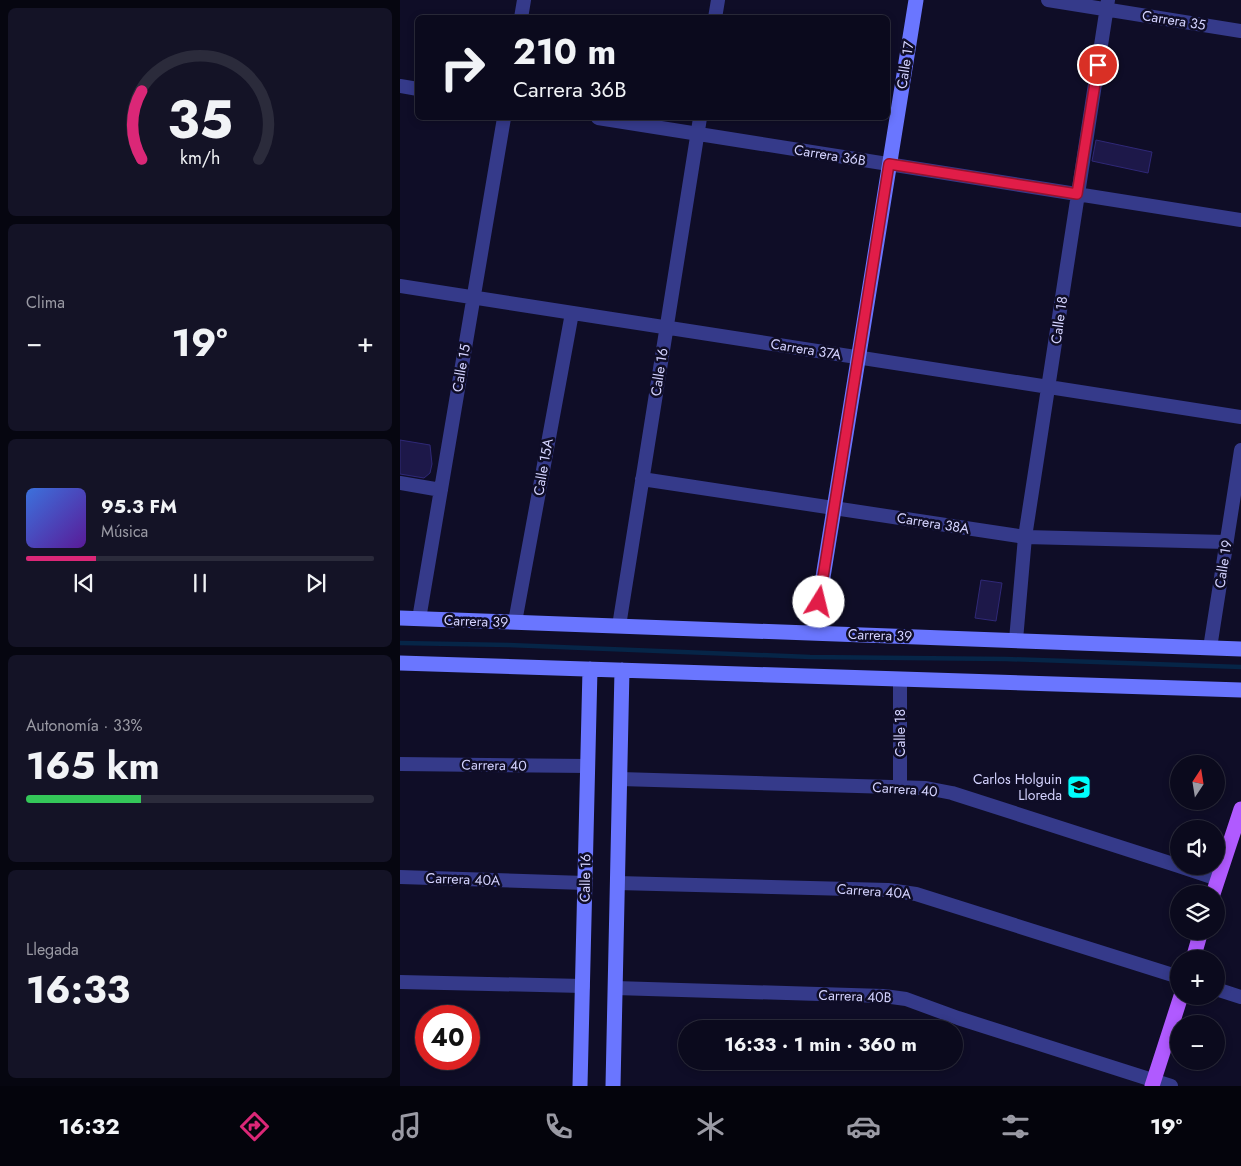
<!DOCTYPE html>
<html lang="es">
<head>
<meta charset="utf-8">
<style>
	body { margin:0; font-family:Jost,sans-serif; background:#141326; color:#f1f3f6; height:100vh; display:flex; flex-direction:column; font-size:19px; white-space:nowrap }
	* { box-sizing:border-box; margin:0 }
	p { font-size:16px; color:#9a9aa4 }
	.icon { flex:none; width:28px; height:28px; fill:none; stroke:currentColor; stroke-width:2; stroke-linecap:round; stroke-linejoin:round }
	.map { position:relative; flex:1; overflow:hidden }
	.side { display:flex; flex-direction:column; gap:8px; padding:8px; background:#060610; width:400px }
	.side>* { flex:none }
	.guide { position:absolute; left:15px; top:15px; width:475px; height:105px; border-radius:8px; box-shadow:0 2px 8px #0003,0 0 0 1px #2b2b3b; background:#0b0a1d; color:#f1f3f6; overflow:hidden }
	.needle { width:32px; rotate:12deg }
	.tools { position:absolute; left:770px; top:755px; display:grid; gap:10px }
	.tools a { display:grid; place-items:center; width:55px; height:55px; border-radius:50%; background:#0b0a1d; box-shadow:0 2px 8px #0003,0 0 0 1px #2b2b3b; font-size:25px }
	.speed { position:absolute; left:15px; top:1005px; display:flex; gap:10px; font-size:25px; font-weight:700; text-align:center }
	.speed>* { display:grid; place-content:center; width:65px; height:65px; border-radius:50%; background:#0b0a1d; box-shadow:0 2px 8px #0003,0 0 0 1px #2b2b3b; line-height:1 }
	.speed .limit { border:8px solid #d22; background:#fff; color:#111 }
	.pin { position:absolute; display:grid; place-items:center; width:42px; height:42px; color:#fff; margin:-21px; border:2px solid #fff; border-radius:50%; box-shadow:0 1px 5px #0007 }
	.me { position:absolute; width:55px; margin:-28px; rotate:9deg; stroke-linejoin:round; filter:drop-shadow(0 0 4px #0008) }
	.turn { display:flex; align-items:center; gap:18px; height:105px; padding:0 15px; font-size:22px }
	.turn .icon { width:65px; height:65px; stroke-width:2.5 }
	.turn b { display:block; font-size:35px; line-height:42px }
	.big { font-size:38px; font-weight:700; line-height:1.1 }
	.side .tile { flex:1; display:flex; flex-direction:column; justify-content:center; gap:8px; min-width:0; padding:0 18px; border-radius:8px; background:#141326 }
	.side .dial { align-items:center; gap:0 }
	.dial svg { height:130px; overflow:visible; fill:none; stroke:#2b2b3b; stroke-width:7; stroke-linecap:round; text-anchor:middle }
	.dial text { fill:#f1f3f6; stroke:none }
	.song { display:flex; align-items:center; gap:15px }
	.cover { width:60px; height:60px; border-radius:8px; background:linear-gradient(135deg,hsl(220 70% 55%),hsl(270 70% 35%)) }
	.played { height:5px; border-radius:2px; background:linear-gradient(90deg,#db2777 20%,#2b2b3b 20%) }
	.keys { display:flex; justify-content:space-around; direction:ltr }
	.heat { display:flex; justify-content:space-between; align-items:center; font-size:28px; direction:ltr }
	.charge { height:8px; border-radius:4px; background:linear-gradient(90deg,#34c759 33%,#2b2b3b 0) }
	.trip { position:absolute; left:278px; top:1020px; width:285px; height:50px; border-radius:25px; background:#0b0a1d; box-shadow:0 2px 8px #0003,0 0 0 1px #2b2b3b; font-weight:700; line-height:50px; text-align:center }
	.tab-bar { display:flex; height:80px; justify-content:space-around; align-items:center; background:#04040c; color:#9a9aa4 }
	.tab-bar .icon { width:35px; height:35px }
	.tab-bar .on { color:#db2777 }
	.tab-bar b { font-size:22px; color:#f1f3f6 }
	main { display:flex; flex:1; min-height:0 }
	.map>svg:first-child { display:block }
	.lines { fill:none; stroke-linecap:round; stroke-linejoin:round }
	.stream { stroke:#062547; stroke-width:4.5 }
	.building { fill:#1d1849; stroke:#2f2877 }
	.street { stroke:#353a8a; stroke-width:14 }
	.secondary { stroke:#6a76ff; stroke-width:15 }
	.primary { stroke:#b05aff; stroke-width:15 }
	.route-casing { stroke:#92132f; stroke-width:12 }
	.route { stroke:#e11d48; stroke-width:9 }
	.labels { text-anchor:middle; stroke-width:5; stroke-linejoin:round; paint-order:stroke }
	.street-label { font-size:14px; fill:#d4d3ff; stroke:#0f0d27 }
	.poi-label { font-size:14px; fill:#d4d3ff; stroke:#0f0d27; text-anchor:end }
</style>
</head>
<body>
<main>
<section class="side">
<div class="tile dial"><svg viewBox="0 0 100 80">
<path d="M14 69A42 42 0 1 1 86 69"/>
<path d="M14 69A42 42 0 0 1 14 27" stroke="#db2777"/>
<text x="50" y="56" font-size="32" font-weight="700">35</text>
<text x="50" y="72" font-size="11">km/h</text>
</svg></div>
<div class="tile"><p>Clima</p>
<div class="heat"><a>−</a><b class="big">19°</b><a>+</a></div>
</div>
<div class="tile">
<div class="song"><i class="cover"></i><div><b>95.3 FM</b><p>Música</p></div></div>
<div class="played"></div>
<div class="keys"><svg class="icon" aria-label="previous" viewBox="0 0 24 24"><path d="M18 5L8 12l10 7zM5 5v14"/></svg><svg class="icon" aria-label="pause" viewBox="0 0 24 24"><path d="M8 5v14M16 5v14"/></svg><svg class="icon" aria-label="next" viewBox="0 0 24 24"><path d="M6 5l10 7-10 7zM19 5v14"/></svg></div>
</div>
<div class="tile"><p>Autonomía · 33%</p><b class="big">165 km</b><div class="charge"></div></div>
<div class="tile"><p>Llegada</p><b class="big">16:33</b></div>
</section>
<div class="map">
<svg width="841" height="1086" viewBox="0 0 841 1086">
	<rect width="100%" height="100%" fill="#0f0d27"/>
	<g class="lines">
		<path class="stream" d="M 0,643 L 109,645 L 410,657 L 606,659 L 841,667"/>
	</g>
	<path class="building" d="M 696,140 L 752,152 L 748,173 L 692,161 Z
		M 0,440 L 30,445 L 32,464 L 30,473 L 24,478 L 0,474 Z
		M 581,580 L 602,583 L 596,621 L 575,618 Z"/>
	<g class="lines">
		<path class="street" d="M 648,0 L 841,31
			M 121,18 L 124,0
			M 315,18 L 318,0
			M 0,86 L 18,89
			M 198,118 L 841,220
			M 0,286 L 841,417
			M 242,479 L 625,537 L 826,542
			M 0,483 L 41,490
			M 19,619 L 104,118
			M 115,622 L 172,313
			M 219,626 L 300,118
			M 616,640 L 625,537 L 708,0
			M 810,648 L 841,450
			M 0,764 L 188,766
			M 220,779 L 526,788 L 552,793 L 779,866
			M 500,787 L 500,679
			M 779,866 L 818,879
			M 0,877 L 185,883
			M 217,883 L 488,890 L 516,894 L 779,977
			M 0,982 L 183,986
			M 215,988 L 484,996 L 506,999 L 558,1018 L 771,1086
			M 816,989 L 841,997"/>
		<path class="secondary" d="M 0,618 L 841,649
			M 414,633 L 516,0
			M 0,663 L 841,690
			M 180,1086 L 190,669
			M 213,1086 L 222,670"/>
		<path class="primary" d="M 813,894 L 841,809
			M 793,959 L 801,931
			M 752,1086 L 781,996"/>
	</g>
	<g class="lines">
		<g class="route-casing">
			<path id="route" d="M 419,602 L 489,164 L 677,194 L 698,65"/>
		</g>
		<use href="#route" class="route"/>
	</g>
	<defs>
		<g id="school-square" transform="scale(1.25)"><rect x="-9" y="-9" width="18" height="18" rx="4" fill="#00fefd" stroke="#0f0d27"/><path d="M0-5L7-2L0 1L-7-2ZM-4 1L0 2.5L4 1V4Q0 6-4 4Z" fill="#111"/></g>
	</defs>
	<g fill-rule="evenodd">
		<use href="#school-square" x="679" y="787"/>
	</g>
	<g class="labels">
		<g class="street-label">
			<text transform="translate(774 20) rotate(9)" y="5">Carrera 35</text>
			<text transform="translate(505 65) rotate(-81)" y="5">Calle 17</text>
			<text transform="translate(430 155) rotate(9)" y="5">Carrera 36B</text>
			<text transform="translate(659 320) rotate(-82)" y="5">Calle 18</text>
			<text transform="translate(406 349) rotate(9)" y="5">Carrera 37A</text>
			<text transform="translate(61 368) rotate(-80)" y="5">Calle 15</text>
			<text transform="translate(259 372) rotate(-81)" y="5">Calle 16</text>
			<text transform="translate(143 467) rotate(-80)" y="5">Calle 15A</text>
			<text transform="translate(533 523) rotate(9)" y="5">Carrera 38A</text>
			<text transform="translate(823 564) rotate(-81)" y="5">Calle 19</text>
			<text transform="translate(76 621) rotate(2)" y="5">Carrera 39</text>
			<text transform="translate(480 635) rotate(2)" y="5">Carrera 39</text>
			<text transform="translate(500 733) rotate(-90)" y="5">Calle 18</text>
			<text transform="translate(94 765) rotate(1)" y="5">Carrera 40</text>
			<text transform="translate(505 789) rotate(4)" y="5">Carrera 40</text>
			<text transform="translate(185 878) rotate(-89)" y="5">Calle 16</text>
			<text transform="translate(63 879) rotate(2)" y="5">Carrera 40A</text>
			<text transform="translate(474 891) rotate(4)" y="5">Carrera 40A</text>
			<text transform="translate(455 996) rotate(2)" y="5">Carrera 40B</text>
		</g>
		<g class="poi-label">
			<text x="662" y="784">Carlos Holguin<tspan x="662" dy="16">Lloreda</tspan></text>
		</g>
	</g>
</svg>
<div class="tools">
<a><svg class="needle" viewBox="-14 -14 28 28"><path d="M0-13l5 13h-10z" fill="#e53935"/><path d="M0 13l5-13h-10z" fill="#9a9aa4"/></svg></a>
<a><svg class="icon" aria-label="sound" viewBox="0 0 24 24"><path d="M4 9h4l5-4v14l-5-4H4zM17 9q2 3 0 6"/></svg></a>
<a><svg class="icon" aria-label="layers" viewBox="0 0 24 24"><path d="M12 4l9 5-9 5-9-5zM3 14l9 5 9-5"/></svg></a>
<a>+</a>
<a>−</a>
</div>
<div class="speed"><div class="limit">40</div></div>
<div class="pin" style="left:698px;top:65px;background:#d93025"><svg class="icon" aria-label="arrive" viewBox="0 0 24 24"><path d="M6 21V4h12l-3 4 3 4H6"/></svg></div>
<svg class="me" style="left:419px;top:602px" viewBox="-20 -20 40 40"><circle r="19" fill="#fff"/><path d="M0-13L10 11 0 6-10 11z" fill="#e11d48"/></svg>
<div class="trip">16:33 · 1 min · 360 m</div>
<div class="guide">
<div class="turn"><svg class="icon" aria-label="right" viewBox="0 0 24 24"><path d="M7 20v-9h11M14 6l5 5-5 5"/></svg><div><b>210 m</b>Carrera 36B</div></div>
</div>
</div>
</main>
<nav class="tab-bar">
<b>16:32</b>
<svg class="icon on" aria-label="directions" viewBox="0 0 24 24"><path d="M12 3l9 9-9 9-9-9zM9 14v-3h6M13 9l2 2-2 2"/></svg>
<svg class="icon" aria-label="music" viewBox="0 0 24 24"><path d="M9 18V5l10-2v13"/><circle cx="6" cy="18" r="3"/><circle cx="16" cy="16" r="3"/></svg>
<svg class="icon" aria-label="phone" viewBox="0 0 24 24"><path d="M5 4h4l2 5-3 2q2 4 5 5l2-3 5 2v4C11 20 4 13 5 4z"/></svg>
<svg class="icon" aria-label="climate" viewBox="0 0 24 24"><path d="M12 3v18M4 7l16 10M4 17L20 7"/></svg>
<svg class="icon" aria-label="car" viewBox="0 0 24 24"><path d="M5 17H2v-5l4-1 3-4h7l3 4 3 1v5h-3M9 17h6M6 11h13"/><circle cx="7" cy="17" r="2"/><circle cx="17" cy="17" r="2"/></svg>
<svg class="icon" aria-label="filters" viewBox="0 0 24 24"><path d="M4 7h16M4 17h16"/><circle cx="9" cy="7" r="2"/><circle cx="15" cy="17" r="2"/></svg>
<b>19°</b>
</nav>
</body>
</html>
